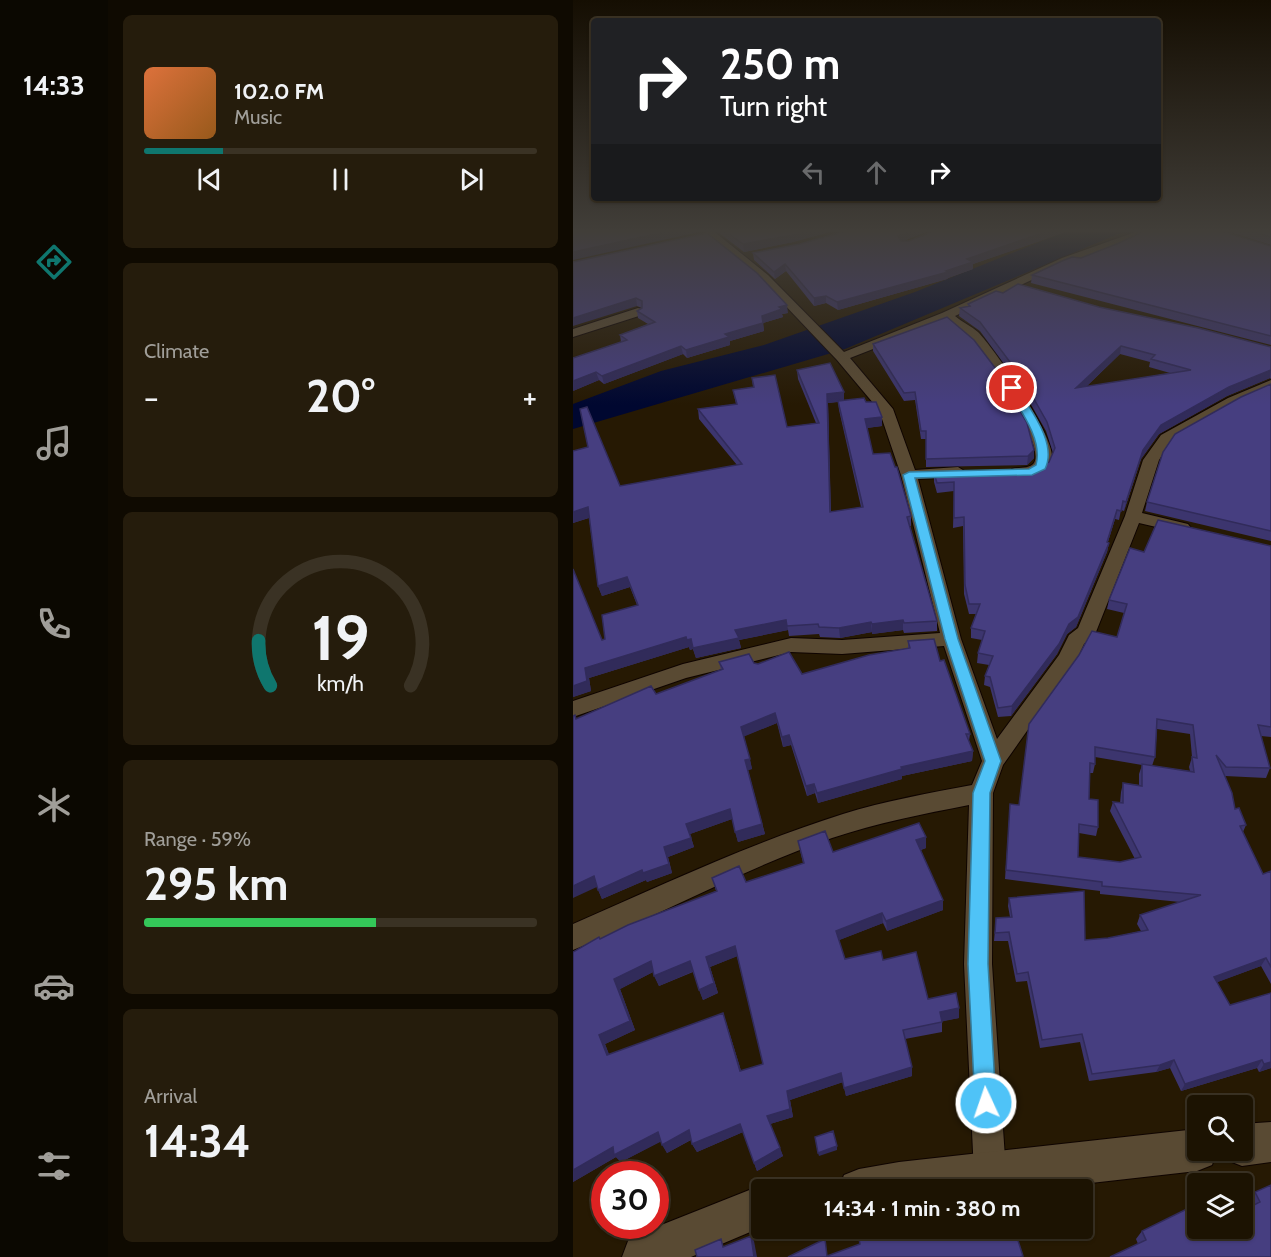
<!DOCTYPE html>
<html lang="en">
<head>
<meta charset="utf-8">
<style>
	body { margin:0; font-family:Cabin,sans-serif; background:#251c0c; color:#f1f3f6; height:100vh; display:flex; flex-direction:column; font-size:22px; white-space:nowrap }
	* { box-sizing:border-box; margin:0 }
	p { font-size:20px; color:#a09e99 }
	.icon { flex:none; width:33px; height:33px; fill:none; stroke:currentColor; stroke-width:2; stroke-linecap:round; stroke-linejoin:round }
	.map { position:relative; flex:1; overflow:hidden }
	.drawer { display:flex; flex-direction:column; gap:15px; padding:15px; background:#0f0a01; width:465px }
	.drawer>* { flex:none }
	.hud { position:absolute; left:18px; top:18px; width:570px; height:183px; border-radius:6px; box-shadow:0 2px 4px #0004,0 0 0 2px #3a3224; background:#202124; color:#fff; overflow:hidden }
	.fabs { position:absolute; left:614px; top:1095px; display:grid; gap:12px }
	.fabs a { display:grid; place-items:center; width:66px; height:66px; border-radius:6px; background:#1c1302; box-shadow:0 2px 4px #0004,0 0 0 2px #3a3224; font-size:30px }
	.speed { position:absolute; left:18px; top:1161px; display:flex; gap:12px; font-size:30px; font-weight:700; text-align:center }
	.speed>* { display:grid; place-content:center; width:78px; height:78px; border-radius:50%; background:#1c1302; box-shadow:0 2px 4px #0004,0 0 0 2px #3a3224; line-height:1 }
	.speed .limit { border:9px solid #d22; background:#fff; color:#111 }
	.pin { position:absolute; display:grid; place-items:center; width:51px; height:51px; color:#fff; margin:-26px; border:3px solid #fff; border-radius:50%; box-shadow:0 2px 6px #0007 }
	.me { position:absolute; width:66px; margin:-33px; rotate:357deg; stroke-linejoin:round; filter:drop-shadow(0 0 4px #0008) }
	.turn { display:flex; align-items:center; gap:21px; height:126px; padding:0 30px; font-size:27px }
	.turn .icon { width:78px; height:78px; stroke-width:2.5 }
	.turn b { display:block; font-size:42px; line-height:51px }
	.lanes { display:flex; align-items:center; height:57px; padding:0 30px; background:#0003; justify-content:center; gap:30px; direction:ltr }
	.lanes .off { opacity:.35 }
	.big { font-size:45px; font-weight:700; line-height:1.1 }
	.drawer .card { flex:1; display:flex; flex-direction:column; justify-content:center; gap:9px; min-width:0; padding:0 21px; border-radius:9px; background:#251c0c }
	.drawer .dial { align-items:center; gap:0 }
	.dial svg { height:156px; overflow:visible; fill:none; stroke:#3a3224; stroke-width:7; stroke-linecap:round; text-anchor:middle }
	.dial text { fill:#f1f3f6; stroke:none }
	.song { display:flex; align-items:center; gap:18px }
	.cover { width:72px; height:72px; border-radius:9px; background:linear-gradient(135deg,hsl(20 70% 55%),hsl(30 70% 35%)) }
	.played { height:6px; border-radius:3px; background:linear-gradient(90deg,#0f766e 20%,#3a3224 20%) }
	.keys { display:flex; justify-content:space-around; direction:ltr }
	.heat { display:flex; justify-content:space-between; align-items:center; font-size:33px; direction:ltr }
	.charge { height:9px; border-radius:4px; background:linear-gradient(90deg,#34c759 59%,#3a3224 0) }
	.trip { position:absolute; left:178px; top:1179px; width:342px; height:60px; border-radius:6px; background:#1c1302; box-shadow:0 2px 4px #0004,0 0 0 2px #3a3224; font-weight:700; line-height:60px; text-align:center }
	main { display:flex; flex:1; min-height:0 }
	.dock { display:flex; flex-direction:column; width:108px; justify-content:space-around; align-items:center; background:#0b0801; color:#a09e99 }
	.dock .icon { width:42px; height:42px }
	.dock .active { color:#0f766e }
	.dock b { font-size:27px; color:#f1f3f6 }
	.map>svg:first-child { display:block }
	.water { fill:#000730 }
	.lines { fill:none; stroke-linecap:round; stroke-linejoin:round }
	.minor-casing { stroke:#0f0400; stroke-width:2 }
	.tertiary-casing { stroke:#0f0400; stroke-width:2 }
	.minor { fill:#594a33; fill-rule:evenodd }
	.tertiary { fill:#594a33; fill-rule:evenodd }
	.wall { fill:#3c356e; fill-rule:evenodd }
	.shaded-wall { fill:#312b5a }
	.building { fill:#463e80; stroke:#312b5a; stroke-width:1.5; fill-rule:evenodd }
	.route { fill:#4fc3f7; stroke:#337fa1; stroke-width:1.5 }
</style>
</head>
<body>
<main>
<nav class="dock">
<b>14:33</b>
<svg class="icon active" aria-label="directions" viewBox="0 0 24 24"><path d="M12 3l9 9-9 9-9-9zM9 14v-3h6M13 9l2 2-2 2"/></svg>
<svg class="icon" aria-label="music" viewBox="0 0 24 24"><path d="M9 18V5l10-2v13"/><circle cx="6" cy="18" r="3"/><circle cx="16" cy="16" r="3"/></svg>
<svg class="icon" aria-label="phone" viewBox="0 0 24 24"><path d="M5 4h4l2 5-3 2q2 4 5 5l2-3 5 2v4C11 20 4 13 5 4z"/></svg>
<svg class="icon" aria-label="climate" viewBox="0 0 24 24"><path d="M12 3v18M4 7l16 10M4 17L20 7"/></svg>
<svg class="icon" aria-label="car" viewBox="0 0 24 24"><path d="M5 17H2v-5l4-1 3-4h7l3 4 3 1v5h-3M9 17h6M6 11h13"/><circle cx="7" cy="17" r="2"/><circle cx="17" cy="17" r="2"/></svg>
<svg class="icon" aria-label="filters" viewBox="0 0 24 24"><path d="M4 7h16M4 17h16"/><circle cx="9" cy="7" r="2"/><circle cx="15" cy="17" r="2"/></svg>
</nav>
<section class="drawer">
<div class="card">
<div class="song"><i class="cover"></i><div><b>102.0 FM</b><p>Music</p></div></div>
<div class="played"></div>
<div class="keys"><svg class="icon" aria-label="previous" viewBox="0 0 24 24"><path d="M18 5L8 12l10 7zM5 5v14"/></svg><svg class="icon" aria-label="pause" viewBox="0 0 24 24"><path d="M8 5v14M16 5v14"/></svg><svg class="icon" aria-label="next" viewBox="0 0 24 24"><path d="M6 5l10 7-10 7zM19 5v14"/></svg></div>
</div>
<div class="card"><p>Climate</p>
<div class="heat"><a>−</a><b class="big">20°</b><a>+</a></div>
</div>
<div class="card dial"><svg viewBox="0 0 100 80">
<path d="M14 69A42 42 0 1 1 86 69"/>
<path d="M14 69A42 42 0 0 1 8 46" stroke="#0f766e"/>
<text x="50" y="56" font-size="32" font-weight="700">19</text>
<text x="50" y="72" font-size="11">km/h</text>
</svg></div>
<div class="card"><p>Range · 59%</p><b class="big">295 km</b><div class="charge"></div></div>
<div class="card"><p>Arrival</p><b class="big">14:34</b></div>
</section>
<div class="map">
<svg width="698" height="1257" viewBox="0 0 698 1257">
	<rect width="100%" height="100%" fill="#261903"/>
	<path class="water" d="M 499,229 L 557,229 L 272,349 L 0,429 L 0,404 L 88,371 L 191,345 L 342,292 Z"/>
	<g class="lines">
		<g class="minor-casing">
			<path id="minor" d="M 127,229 L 138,229 L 195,275 L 271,352 L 369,313 L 489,258 L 571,229 L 584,229 L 558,242 L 497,262 L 382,316 C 389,322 398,326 405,332 C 423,351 477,430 479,455 C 480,474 448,486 437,472 L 439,469 C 446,467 457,469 461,463 C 473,444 410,352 395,337 C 388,331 379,326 372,321 L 277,358 L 320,409 L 342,470 L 385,467 L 393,472 L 385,477 L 345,479 L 388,639 L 424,739 L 486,655 L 496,635 L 505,628 L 552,516 L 570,460 L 588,435 L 655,398 L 698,380 L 698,389 L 665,404 L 598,441 L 586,460 L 569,513 L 615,524 L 618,528 L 615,532 L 609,533 L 566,523 L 523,632 L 511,644 L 502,663 L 430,765 L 420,793 L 419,964 L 433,1173 L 428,1184 L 417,1189 L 406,1184 L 401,1173 L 391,964 L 396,805 C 350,814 304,823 259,838 C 170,869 88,915 0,950 L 0,924 C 89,885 178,843 270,814 C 312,801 356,793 399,785 L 409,761 L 371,646 L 269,654 L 218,652 L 113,678 L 0,717 L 0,701 L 110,664 L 218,638 L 269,640 L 367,633 L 328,475 L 306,410 L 264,360 L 187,279 Z
				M 65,308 L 69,309 L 69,315 L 0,337 L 0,329 Z"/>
		</g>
		<g class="tertiary-casing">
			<path id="tertiary" d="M 698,1122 L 698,1162 L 669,1166 L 654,1160 L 651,1150 L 669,1150 L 669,1124 Z
				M 624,1129 L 624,1150 L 644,1150 L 639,1165 L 624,1171 L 456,1190 L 265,1190 L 271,1175 L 286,1169 L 326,1162 Z
				M 189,1185 L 201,1190 L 189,1190 L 189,1227 L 118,1257 L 49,1257 L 55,1241 L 68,1233 Z"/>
		</g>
		<use href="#minor" class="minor"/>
		<use href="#tertiary" class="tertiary"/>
	</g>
	<path class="wall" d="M 141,229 L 267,229 L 220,242 L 171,252 Z
		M 280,229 L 361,229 L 330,241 L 336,241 L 366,229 L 499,229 L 464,242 L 400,264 L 400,269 L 375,278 L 374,279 L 265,310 L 253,303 L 241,306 L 213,271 L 202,279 L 181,260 L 180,253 L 227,244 Z
		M 647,229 L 698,229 L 698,245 Z
		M 546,243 L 698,246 L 698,345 L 458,283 L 459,275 L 508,258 Z
		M 0,262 L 215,313 L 209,314 L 210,317 L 190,323 L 191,331 L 157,341 L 157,345 L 114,358 L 110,354 L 31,384 L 26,380 L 0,391 L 48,342 L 47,335 L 75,324 L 65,318 L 64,311 L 69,308 L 64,306 Z
		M 430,293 L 526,307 L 698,347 L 698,379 L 697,378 L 654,396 L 586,434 L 568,459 L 551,511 L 548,510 L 546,520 L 542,519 L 535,542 L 536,543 L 534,552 L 503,627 L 494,634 L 484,654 L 438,716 L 425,717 L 417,687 L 411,685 L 412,676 L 416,665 L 404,663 L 405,653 L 409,640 L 398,638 L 398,628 L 403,614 L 396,614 L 391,594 L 390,526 L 380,528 L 381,491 L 364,493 L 361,482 L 361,473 L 461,470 L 476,462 L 480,453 L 473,431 L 448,387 L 407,331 L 386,316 L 387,308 L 395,306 L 395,304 ZM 547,354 L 577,362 L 576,367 L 597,373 L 513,387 Z
		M 300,344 L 461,458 L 454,465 L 353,467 L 353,439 L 348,439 L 342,400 L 331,401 L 300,351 Z
		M 224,370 L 271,400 L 293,402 L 309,426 L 294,428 L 300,454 L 338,516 L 338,526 L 337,526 L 364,621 L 364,631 L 331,633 L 330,630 L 299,634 L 299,632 L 267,638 L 247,637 L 246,634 L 216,636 L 215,630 L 166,640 L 168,648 L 123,658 L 120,649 L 117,650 L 116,647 L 16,678 L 18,691 L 0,697 L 29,640 L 32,639 L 64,605 L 57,587 L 29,596 L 25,586 L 16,518 L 0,523 L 0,451 L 47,486 L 164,465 L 126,419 L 125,409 L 163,404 L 160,390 L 180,387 L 179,378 L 214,427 L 243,423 L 225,379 ZM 265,402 L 266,410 L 288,507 L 258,512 L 255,403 Z
		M 698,384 L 698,541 L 572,511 L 574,502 Z
		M 698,546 L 698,737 L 688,736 L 697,768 L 693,778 L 652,776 L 662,809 L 673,825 L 670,832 L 690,874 L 698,871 L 698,984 L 688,966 L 644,982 L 657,1005 L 698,1068 L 686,1072 L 684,1068 L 608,1091 L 597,1068 L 583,1072 L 516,1081 L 507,1042 L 467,1048 L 454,981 L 443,982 L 435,941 L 421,941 L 423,918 L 437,917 L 435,906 L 436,898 L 512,940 L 535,938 L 568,931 L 564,924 L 567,915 L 607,902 L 527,894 L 527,891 L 432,879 L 437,804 L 446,805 L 544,637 L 551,613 L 534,609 L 536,600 L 571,552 ZM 584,729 L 617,734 L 619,757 L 616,767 L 617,771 L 579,766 L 582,757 ZM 522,757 L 569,765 L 566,774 L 566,785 L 550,783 L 548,792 L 547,803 L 540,802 L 537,811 L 562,859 L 547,862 L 505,857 L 506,833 L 523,836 L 525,827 L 516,799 L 517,773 L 520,773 L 522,764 Z
		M 335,641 L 367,661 L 397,734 L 396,741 L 400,751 L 399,761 L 329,776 L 329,779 L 245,803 L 242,793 L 234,796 L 218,745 L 210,747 L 204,723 L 171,736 L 179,769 L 175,770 L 192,834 L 165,842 L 159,819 L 117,834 L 121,847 L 95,857 L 99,873 L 74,882 L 73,880 L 29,899 L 24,887 L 3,719 L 83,694 L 148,670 L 146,662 L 181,663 L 229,674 L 335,649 Z
		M 353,837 L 353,848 L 348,850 L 370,910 L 314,931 L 310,923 L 266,940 L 272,959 L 310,960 L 355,999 L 386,1018 L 369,1021 L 369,1032 L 332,1039 L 339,1076 L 273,1096 L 270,1082 L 217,1100 L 220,1117 L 197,1124 L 210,1156 L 184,1171 L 170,1132 L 124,1152 L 119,1144 L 118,1140 L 94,1153 L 88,1141 L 48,1162 L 43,1157 L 0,1182 L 27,939 L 143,891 L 139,878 L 173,882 L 230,863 L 225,841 L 260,852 ZM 164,956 L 190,1064 L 168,1071 L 153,1022 L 36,1055 L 32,1044 L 62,1030 L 47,989 L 80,972 L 86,986 L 120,972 L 130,1000 L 145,993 L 137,967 Z
		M 698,1185 L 698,1257 L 565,1244 L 563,1239 L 569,1231 L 624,1228 L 669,1228 L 677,1207 L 674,1200 L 682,1192 Z"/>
	<path class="shaded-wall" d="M 105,229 L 126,229 L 126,232 L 0,260 L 0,252 Z
		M 241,229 L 267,229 L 220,242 L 171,252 L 170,244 Z
		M 343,229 L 361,229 L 325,243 L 325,236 Z
		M 481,229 L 499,229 L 464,242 L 400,264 L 400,269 L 375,278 L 374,279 L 265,310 L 264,302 L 373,271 L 394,259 Z
		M 212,264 L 213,271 L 202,279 L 201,272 Z
		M 253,296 L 253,303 L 241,306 L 241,298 Z
		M 63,298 L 64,306 L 0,326 L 0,318 Z
		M 214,305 L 215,313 L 209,314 L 210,317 L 190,323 L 191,331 L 157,341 L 157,345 L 114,358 L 113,350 L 152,334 L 206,307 Z
		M 108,346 L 110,354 L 31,384 L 29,376 Z
		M 548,346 L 547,354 L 502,397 L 503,388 Z
		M 698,370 L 697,378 L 654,396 L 586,434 L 568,459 L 551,511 L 553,502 L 570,450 L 588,425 L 656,387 Z
		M 23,372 L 26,380 L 0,391 L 0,381 Z
		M 271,392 L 271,401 L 255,403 L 258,522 L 254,394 Z
		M 309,417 L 309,426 L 293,428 L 292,419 Z
		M 461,450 L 461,458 L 454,465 L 455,456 Z
		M 15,507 L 18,517 L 0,523 L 0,512 Z
		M 544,510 L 542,519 L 532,551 L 534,542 Z
		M 536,543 L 534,552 L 503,627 L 494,634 L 484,654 L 438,716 L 439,706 Z
		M 54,577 L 57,587 L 29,596 L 25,586 Z
		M 213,620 L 215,630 L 166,640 L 168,648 L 123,658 L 120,649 L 117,650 L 116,647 L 16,678 L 18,691 L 0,697 L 0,686 L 12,668 L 113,637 L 162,630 Z
		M 330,620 L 330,630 L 299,634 L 299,624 Z
		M 298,622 L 299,632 L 267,638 L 266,628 Z
		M 202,713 L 204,723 L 170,737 L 168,727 Z
		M 216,735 L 218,745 L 210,747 L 209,737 Z
		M 400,751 L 399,761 L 329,776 L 329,779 L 245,803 L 244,793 L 328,767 Z
		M 177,759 L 179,769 L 175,770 L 172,760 Z
		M 241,784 L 242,793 L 234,796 L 233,786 Z
		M 157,809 L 159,819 L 117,834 L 113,824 Z
		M 189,824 L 192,834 L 165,842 L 162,832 Z
		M 353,837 L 353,848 L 343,851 L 343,840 Z
		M 118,838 L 121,847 L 95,857 L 99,873 L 74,882 L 73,880 L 29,899 L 25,890 L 91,847 Z
		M 21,876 L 26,886 L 0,898 L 0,886 Z
		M 370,900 L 370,910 L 314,931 L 313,921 Z
		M 309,913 L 310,923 L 264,941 L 263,931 Z
		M 162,946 L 165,956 L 137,967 L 145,993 L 130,1000 L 126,990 L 133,957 Z
		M 693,958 L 688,966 L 637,985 L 641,977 Z
		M 78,961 L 82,971 L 47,989 L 62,1030 L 32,1044 L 40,1064 L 34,1055 L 26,1035 L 41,979 Z
		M 117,961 L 121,971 L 86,986 L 81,976 Z
		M 386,1008 L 386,1018 L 367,1022 L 367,1012 Z
		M 150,1013 L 153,1022 L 171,1080 L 167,1071 Z
		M 601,1060 L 597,1068 L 583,1072 L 587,1065 Z
		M 689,1060 L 684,1068 L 608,1091 L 612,1084 Z
		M 698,1062 L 698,1068 L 686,1072 L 691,1064 Z
		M 339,1067 L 339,1076 L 273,1096 L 271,1088 Z
		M 268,1073 L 270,1082 L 217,1100 L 220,1117 L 197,1124 L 194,1116 L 214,1091 Z
		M 167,1124 L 170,1132 L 124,1152 L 119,1144 Z
		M 116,1130 L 121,1138 L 94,1153 L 89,1145 Z
		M 85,1132 L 91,1140 L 48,1162 L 43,1157 L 0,1182 L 0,1170 L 40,1147 Z
		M 264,1146 L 264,1150 L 246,1156 L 245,1153 Z
		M 207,1148 L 210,1156 L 184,1171 L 181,1163 Z
		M 178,1236 L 181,1241 L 184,1257 L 181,1257 Z"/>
	<path class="building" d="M 0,229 L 105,229 L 0,252 Z
		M 149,229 L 241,229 L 220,235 L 170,244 Z
		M 280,229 L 343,229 L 325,236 L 328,241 L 336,241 L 366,229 L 481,229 L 394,259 L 400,262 L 373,271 L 375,272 L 264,302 L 253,296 L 241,298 L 212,264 L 201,272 L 180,253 L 227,244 Z
		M 575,229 L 642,229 L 698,246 L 698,336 L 459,275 L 489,261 L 499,257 L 508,258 L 546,243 Z
		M 672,229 L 698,229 L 698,237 Z
		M 134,233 L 184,273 L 214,305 L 206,307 L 209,309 L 189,316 L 190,323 L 152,334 L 156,337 L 113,350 L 108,346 L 29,376 L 23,372 L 0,381 L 0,358 L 54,340 L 47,335 L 82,322 L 64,311 L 69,308 L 69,301 L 63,298 L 0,318 L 0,262 Z
		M 445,284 L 526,307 L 625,328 L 698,347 L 698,370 L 656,387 L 588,425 L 570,450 L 553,502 L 550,501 L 548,511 L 544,510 L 534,542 L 536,543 L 505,617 L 496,624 L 486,644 L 439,706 L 425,708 L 417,677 L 412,676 L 420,656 L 405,653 L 412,631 L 398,628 L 407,604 L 396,604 L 392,585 L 391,517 L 381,518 L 381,482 L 364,483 L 361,473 L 461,470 L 476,462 L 482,448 L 474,422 L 449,378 L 407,322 L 387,308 L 397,306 L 395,304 L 423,291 L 430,293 ZM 548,346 L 582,355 L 578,359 L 618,370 L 503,388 Z
		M 374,317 L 401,340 L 423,369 L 454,423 L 461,450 L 455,456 L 353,459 L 353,431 L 348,431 L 342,392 L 331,393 L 300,344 Z
		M 257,363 L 271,392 L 254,394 L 257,512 L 290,507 L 265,401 L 291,398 L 293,402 L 303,402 L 309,417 L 292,419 L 300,454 L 317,453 L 322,467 L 324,467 L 338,516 L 334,517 L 364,621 L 331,623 L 330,620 L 299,624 L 298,622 L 266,628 L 246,627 L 245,624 L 214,626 L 213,620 L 162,630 L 166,638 L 120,648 L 118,639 L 114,640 L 113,637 L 12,668 L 14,681 L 0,686 L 0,569 L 29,640 L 32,639 L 29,615 L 65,605 L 54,577 L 25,586 L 15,507 L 0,512 L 0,451 L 15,447 L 7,409 L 14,407 L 47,486 L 169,464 L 125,409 L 164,404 L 160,390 L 181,387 L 179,378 L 202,375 L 214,427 L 246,423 L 224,370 Z
		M 698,384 L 698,531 L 574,502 L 590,452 L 602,434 L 668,397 Z
		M 585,520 L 698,546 L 698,727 L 685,725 L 697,768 L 653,767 L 643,755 L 659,793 L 662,809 L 666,808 L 673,825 L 667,826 L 690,874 L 698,871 L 698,967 L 693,958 L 641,977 L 657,1005 L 698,993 L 698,1062 L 691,1064 L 689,1060 L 612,1084 L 601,1060 L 587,1065 L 519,1074 L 509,1034 L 469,1040 L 455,972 L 444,974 L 436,932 L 422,933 L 423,918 L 439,917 L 436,898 L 511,891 L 512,940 L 535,938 L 575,930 L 567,915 L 628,895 L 529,886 L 529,882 L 433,870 L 437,804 L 446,805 L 456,724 L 506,655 L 519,631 L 544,637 L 554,604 L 536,600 L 557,548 L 571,552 ZM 584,719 L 620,725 L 624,758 L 619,757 L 621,772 L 569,764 L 569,786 L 550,783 L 550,803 L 540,802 L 568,857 L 547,862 L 505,857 L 506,824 L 525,827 L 525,800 L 516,799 L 517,763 L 522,764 L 522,747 L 582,757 Z
		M 361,639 L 367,661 L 371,660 L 397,734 L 393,734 L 400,751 L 328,767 L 329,769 L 244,793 L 241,784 L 233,786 L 216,735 L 209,737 L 202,713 L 168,727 L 177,759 L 172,760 L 189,824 L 162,832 L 157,809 L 113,824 L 118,838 L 91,847 L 96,864 L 70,873 L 69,870 L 25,890 L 21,876 L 0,886 L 0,716 L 2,715 L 3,719 L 78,686 L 83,694 L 150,669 L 146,662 L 176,654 L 181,663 L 185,664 L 216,652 L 229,674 L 296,655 L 337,648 L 335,641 Z
		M 346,823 L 353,837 L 343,840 L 370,900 L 313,921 L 309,913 L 263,931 L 272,959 L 308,951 L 310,960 L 343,952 L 355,999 L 383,993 L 386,1008 L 367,1012 L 369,1022 L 330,1030 L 339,1067 L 271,1088 L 268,1073 L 214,1091 L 217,1109 L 194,1116 L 207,1148 L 181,1163 L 167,1124 L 119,1144 L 116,1130 L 89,1145 L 85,1132 L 41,1155 L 40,1147 L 0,1170 L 0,952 L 26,937 L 27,939 L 55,925 L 144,891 L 139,878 L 166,866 L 173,882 L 231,863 L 225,841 L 252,831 L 260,852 ZM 162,946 L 190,1064 L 167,1071 L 150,1013 L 34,1055 L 26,1035 L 57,1021 L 41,979 L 78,961 L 81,976 L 117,961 L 126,990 L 141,983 L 133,957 Z
		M 260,1131 L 264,1146 L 245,1153 L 242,1137 Z
		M 698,1185 L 698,1257 L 537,1257 L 573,1240 L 569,1231 L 624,1204 L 624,1228 L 669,1228 L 669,1211 L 687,1202 L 682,1192 Z
		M 284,1228 L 441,1228 L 450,1256 L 447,1257 L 215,1257 L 252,1239 L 254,1256 L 287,1244 Z
		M 178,1236 L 181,1257 L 124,1257 L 122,1250 L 148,1239 L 150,1247 Z"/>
	<linearGradient id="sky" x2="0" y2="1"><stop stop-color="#150e02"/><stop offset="0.57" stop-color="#413e39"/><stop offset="1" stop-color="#413e39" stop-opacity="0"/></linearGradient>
	<rect width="698" height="405" fill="url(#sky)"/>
	<path class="route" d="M 436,386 L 443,386 C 456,408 485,443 472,469 L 459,475 L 342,478 L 385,639 L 428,761 L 417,793 L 415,964 L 423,1103 L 420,1111 L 413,1114 L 405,1111 L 402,1103 L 395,964 L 400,793 L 412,761 L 372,639 L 330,475 L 336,472 L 456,469 L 463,465 C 470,439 447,410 434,388 Z"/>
</svg>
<div class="fabs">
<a><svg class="icon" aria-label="search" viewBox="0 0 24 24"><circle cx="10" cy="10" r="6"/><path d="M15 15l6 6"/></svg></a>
<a><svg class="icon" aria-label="layers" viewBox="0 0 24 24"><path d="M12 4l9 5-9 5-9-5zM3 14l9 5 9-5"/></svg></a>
</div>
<div class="speed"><div class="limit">30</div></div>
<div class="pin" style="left:439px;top:388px;background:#d93025"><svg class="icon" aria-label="arrive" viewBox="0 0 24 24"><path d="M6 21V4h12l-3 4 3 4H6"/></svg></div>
<svg class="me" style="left:413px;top:1103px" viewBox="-20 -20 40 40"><circle r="17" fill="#4fc3f7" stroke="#fff" stroke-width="3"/><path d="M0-11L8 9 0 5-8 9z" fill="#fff"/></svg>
<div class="trip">14:34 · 1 min · 380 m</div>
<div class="hud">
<div class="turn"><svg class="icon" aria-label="right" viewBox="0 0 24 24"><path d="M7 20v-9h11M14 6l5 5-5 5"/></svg><div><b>250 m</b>Turn right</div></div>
<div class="lanes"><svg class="icon off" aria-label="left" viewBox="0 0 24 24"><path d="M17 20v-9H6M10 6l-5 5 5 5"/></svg><svg class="icon off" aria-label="ahead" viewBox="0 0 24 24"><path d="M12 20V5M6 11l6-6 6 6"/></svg><svg class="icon" aria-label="right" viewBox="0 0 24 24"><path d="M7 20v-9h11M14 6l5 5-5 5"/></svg></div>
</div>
</div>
</main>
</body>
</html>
